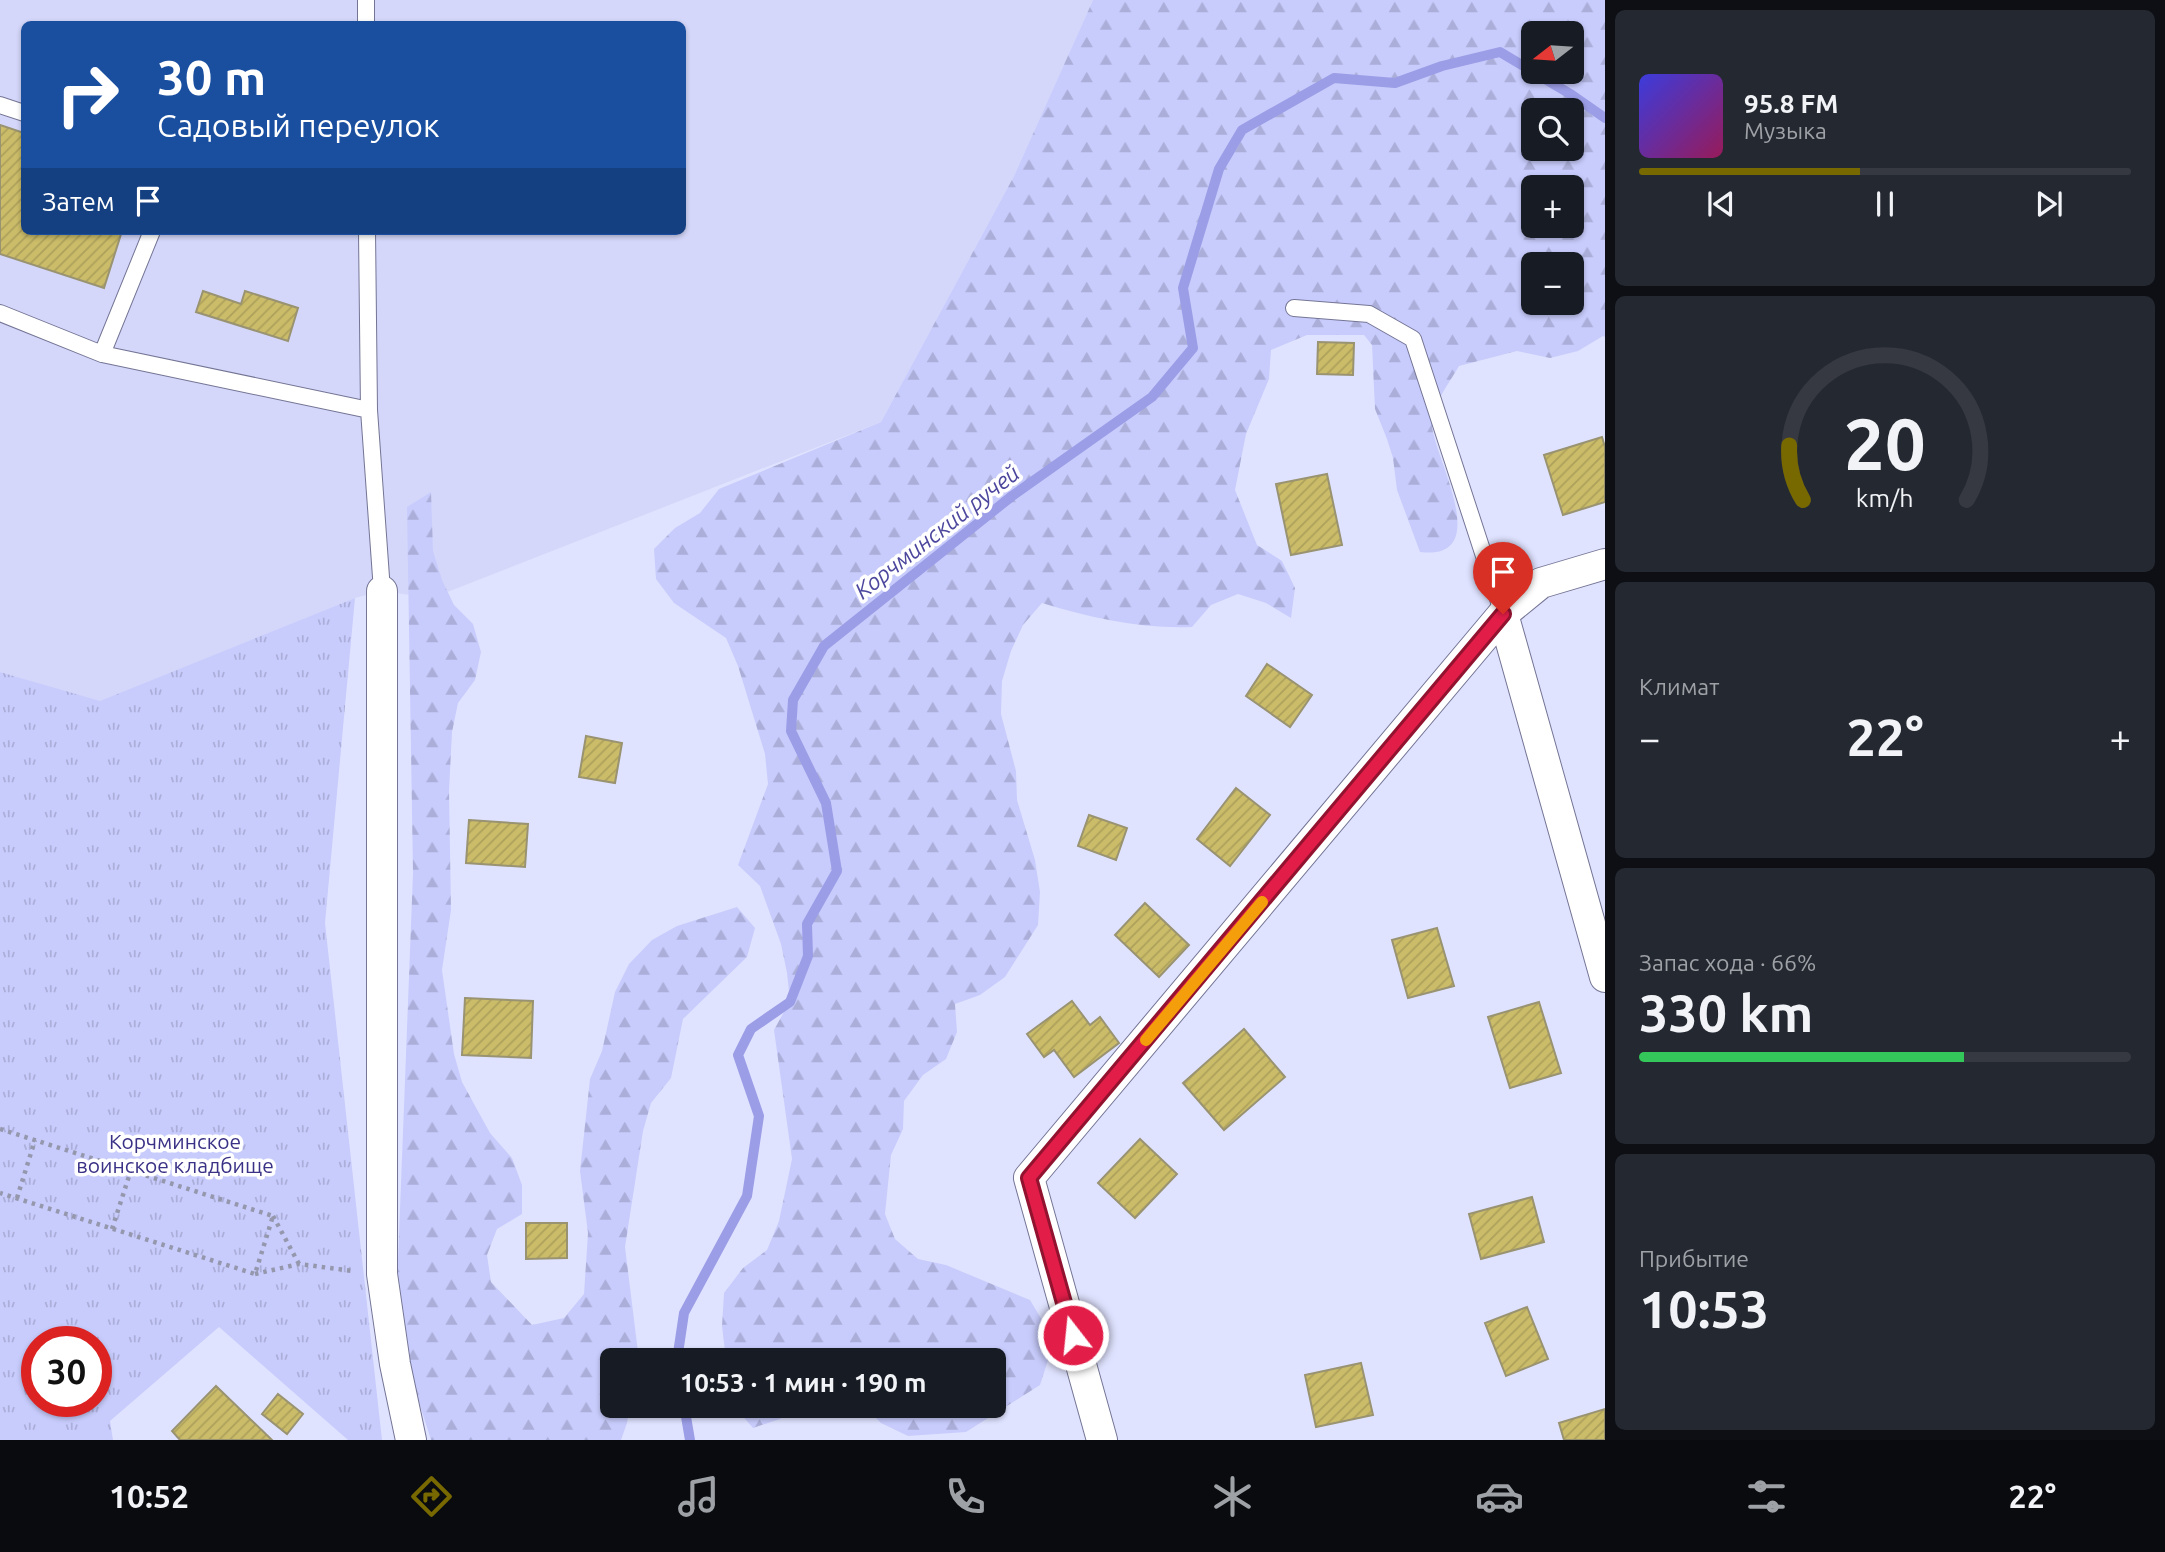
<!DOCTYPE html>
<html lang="ru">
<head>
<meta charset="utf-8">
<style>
	body { margin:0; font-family:Ubuntu,sans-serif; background:#242831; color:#f1f3f6; height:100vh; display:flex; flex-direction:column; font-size:26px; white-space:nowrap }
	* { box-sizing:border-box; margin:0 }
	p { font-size:23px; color:#9ea1a6 }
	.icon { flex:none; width:38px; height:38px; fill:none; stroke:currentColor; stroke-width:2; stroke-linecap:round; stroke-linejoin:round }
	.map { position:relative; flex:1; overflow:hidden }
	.panel { display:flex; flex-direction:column; gap:10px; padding:10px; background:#0d0f14; width:560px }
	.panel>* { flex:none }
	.guide { position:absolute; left:21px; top:21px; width:665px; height:214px; border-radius:10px; box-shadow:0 2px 5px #0004; background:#1a4fa0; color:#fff; overflow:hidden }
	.needle { width:46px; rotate:253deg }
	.fabs { position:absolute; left:1521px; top:21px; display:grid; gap:14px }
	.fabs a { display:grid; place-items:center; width:63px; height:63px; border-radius:10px; background:#171b24; box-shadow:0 2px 5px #0004; font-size:35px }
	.speed { position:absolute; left:21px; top:1326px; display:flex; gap:14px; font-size:35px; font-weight:700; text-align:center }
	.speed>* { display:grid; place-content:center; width:91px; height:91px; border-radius:50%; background:#171b24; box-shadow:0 2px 5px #0004; line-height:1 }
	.speed .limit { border:10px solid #d22; background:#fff; color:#111 }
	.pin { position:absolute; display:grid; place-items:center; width:60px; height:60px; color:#fff; margin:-72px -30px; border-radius:50% 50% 50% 0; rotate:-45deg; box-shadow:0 0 7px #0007 }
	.pin .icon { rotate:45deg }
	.me { position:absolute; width:77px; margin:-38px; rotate:344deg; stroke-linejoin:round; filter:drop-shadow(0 0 5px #0008) }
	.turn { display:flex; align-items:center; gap:24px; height:147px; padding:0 21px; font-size:32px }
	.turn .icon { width:91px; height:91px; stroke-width:2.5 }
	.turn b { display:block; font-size:49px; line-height:60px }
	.then { display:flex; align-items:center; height:66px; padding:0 21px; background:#0003; gap:14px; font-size:26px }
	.big { font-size:52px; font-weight:700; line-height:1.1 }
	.panel .tile { flex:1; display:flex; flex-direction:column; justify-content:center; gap:10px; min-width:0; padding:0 24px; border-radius:10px; background:#242831 }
	.panel .dial { align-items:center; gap:0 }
	.dial svg { height:182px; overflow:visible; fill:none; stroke:#363941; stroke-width:7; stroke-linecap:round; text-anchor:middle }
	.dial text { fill:#f1f3f6; stroke:none }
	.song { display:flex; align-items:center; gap:21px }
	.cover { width:84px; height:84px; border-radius:10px; background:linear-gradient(135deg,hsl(240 70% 55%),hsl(330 70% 35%)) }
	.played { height:7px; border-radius:4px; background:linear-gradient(90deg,#776800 45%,#363941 45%) }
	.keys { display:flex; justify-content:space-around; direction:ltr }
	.heat { display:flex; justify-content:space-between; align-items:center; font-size:38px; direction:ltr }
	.charge { height:10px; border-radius:5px; background:linear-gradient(90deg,#34c759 66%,#363941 0) }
	.trip { position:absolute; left:600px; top:1348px; width:406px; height:70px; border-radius:10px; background:#171b24; box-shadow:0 2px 5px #0004; font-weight:700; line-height:70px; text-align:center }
	.dock { display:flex; height:112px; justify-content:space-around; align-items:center; background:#090b0e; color:#9ea1a6 }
	.dock .icon { width:49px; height:49px }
	.dock .current { color:#776800 }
	.dock b { font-size:32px; color:#f1f3f6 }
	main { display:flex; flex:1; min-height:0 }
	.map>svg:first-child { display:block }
	.built { fill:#d4d7f9; fill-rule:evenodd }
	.forest { fill:url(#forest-firs); fill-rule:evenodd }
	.park { fill:url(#park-tufts); fill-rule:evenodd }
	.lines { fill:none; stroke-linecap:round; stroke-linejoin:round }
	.stream { stroke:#9b9de6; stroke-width:10 }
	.building { fill:url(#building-hatch); stroke:#999372; stroke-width:2 }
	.service-casing { stroke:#747595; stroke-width:18 }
	.minor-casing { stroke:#747595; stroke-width:32 }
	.path { stroke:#9597ad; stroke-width:4.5; stroke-dasharray:3.5 5; stroke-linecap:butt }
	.service { stroke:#fff; stroke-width:16 }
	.minor { stroke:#fff; stroke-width:30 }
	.route-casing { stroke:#92132f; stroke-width:18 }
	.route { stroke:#e11d48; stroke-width:12 }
	.slow { stroke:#f59e0b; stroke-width:12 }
	.labels { text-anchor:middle; stroke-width:7; stroke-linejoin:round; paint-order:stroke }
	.park-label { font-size:21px; fill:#3a3286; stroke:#fff }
	.water-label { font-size:23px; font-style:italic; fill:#4c479d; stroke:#fff }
</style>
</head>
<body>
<main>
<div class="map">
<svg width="1605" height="1440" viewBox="0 0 1605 1440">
	<defs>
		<pattern id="forest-firs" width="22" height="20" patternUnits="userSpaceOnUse" patternTransform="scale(1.75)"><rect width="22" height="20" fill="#c8ccfc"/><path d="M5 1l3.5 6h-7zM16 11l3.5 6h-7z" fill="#abaed8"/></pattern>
		<pattern id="park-tufts" width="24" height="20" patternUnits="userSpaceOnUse" patternTransform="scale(1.75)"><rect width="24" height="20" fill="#c8ccfc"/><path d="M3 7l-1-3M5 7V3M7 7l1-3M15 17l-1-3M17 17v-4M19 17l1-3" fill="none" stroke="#abaed8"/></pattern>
		<pattern id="building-hatch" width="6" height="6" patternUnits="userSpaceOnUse" patternTransform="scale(1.75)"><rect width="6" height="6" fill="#cbbc69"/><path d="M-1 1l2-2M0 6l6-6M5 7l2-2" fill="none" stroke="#ada15b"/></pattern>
	</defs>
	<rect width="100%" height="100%" fill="#e0e3ff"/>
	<path class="built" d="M 0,0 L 1093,0 L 1014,176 L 881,422 L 432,598 L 382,591 L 355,598 L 100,702 L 0,672 ZM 24,24 L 682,24 L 682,231 L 24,231 Z"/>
	<path class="forest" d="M 1093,0 L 1605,0 L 1605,337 L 1603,336 L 1578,351 L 1550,358 L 1517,351 L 1459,366 C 1449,384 1432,404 1432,425 C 1433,455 1496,561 1420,552 L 1397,490 L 1393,458 L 1387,439 L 1375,409 L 1372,345 L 1364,335 L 1307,335 L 1271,350 L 1269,379 L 1246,434 L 1235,490 L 1257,545 L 1282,561 L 1295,588 L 1291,618 L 1266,603 L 1238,594 L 1211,605 L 1192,627 C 1142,629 1090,618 1042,603 L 1023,625 L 1011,651 L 1002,681 L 1001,714 L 1016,771 L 1017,800 L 1035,860 L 1040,892 L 1038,925 L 1005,977 L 980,995 L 955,1004 L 957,1032 L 946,1059 L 923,1075 L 904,1101 L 903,1129 L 891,1155 L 885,1214 L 895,1239 L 918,1259 L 946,1265 L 1030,1300 L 1045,1325 L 1049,1357 L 1040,1385 L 966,1432 L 908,1436 L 881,1423 L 863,1405 L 994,1405 L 994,1360 L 726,1360 L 722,1326 L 724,1293 L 743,1268 L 767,1250 L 779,1221 L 792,1159 L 774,1030 L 790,1001 L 787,973 L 781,944 L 760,886 L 738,865 L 768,784 L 765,754 L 738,666 L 726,638 L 674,603 L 656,579 L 654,549 L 675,528 L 700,513 L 719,489 L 881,422 L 1014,176 ZM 1533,33 L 1572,33 L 1572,72 L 1533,72 ZM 1533,110 L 1572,110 L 1572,149 L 1533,149 ZM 1533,187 L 1572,187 L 1572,226 L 1533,226 ZM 1533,264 L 1572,264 L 1572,303 L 1533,303 Z
		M 431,492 L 433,551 L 442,580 L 454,605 L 473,624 L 481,652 L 475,680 L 458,703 L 452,732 L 449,791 L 451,910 L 442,970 L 454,1054 L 462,1082 L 490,1133 L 512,1158 L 522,1185 L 522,1214 L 497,1229 L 487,1255 L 491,1282 L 532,1325 L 564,1318 L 584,1294 L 588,1233 L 580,1171 L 590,1079 L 602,1051 L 615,992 L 629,964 L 652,940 L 677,926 L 737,907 L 755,928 L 747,957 L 683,1019 L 671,1078 L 651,1103 L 643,1131 L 625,1247 L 639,1360 L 612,1360 L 612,1405 L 630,1405 L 627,1423 L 621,1440 L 431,1440 L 412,1380 L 397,1287 L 413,873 L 407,507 Z
		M 733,1405 L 798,1405 L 780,1419 L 753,1428 Z"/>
	<path class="park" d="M 355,598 L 325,923 L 382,1440 L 348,1440 L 219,1327 L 110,1421 L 113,1440 L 0,1440 L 0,672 L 100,701 ZM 37,1342 L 96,1342 L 96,1402 L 37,1402 Z"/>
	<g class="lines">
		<path class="stream" d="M 677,1360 L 684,1313 L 747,1196 L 759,1116 L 738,1055 L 751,1029 L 790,1002 L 808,956 L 807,924 L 837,871 L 826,803 L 791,731 L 793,700 L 824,646 L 1012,496 L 1152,397 L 1193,348 L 1183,288 L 1219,169 L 1242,130 L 1334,78 L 1395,83 L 1442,66 L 1500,52 L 1572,95 L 1605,118
			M 684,1405 L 690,1440"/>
	</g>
	<path class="building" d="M 0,125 L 24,133 L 24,231 L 122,231 L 104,288 L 0,254 Z
		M 203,291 L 241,304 L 245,291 L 298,308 L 288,341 L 196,312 Z
		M 1318,342 L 1354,343 L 1353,375 L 1317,374 Z
		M 1602,437 L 1605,447 L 1605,502 L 1563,515 L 1544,455 Z
		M 1327,474 L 1342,545 L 1291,555 L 1276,484 Z
		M 1267,664 L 1312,695 L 1290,727 L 1246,696 Z
		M 586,736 L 622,743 L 615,783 L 579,777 Z
		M 1236,788 L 1270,815 L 1230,866 L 1197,839 Z
		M 1089,815 L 1127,828 L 1116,860 L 1078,846 Z
		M 469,820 L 528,824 L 525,867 L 466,863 Z
		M 1145,903 L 1189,945 L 1159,977 L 1115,935 Z
		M 1437,928 L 1454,986 L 1408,998 L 1392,940 Z
		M 465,998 L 533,1001 L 531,1058 L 462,1055 Z
		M 1072,1001 L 1090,1025 L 1100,1017 L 1119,1043 L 1074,1077 L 1054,1050 L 1044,1057 L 1027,1034 Z
		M 1539,1002 L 1561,1073 L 1510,1088 L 1488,1017 Z
		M 1244,1029 L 1285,1077 L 1224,1130 L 1183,1083 Z
		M 1140,1139 L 1177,1174 L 1135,1218 L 1098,1183 Z
		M 1532,1197 L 1544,1242 L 1481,1259 L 1469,1214 Z
		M 526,1223 L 567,1223 L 567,1258 L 526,1259 Z
		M 1527,1307 L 1548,1359 L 1506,1376 L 1485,1323 Z
		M 1361,1363 L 1373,1415 L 1316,1427 L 1305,1375 Z
		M 216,1386 L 272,1440 L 180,1440 L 172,1431 Z
		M 278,1394 L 303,1414 L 287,1434 L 262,1414 Z
		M 1605,1409 L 1605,1440 L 1564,1440 L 1559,1423 Z"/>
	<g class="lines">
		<g class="service-casing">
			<path id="service" d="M 366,0 L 366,24
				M 0,105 L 24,113
				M 367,231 L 369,410 L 382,591
				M 1294,308 L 1369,314 L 1413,339 L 1503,614
				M 0,313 L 102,354 L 369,410
				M 102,354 L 152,231"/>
		</g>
		<g class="minor-casing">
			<path id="minor" d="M 382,591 L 382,1274 L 395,1364 L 411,1440
				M 1503,614 L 1605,977
				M 1102,1440 L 1029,1178 L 1503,614 L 1541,583 L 1605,564"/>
		</g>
		<path class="path" d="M 0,1129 L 273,1216 L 255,1274 L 0,1193
			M 17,1198 L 35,1140
			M 273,1216 L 299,1264
			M 112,1229 L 131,1170
			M 255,1274 L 299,1264 L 353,1271"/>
		<use href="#service" class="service"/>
		<use href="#minor" class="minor"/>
	</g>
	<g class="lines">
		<g class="route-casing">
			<path id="route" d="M 1073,1335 L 1029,1178 L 1503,614"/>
		</g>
		<use href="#route" class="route"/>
		<path class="slow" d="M 1146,1040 L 1262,902"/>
	</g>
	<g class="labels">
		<g class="park-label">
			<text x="175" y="1149">Корчминское<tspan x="175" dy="24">воинское кладбище</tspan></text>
		</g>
		<g class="water-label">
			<text transform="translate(937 532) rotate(-38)" y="8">Корчминский ручей</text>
		</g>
	</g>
</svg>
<div class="fabs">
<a><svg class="needle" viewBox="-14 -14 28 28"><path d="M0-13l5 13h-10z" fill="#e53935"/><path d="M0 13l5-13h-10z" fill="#9ea1a6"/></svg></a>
<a><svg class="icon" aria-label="search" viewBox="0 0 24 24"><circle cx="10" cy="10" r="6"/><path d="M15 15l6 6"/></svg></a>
<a>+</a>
<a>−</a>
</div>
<div class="speed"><div class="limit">30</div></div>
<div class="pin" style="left:1503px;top:614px;background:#d93025"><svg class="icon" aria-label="arrive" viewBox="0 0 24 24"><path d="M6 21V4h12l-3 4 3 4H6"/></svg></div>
<svg class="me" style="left:1073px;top:1335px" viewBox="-20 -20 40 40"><circle r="17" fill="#e11d48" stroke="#fff" stroke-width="3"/><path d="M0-11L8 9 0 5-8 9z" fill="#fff"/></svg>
<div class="trip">10:53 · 1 мин · 190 m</div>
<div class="guide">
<div class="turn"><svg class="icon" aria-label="right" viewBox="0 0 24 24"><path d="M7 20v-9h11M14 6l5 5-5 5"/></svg><div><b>30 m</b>Садовый переулок</div></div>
<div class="then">Затем<svg class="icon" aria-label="arrive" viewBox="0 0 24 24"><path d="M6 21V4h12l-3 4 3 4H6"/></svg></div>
</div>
</div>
<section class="panel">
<div class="tile">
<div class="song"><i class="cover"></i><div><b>95.8 FM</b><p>Музыка</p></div></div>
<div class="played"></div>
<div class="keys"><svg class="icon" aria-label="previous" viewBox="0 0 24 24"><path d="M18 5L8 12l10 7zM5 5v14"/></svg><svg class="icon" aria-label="pause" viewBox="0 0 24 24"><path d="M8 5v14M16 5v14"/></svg><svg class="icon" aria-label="next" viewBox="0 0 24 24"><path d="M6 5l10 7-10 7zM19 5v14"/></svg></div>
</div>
<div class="tile dial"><svg viewBox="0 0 100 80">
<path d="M14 69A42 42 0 1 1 86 69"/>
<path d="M14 69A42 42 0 0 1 8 45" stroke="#776800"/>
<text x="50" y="56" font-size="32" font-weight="700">20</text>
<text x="50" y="72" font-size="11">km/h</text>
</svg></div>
<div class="tile"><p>Климат</p>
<div class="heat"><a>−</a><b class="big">22°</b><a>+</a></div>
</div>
<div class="tile"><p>Запас хода · 66%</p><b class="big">330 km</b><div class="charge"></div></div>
<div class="tile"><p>Прибытие</p><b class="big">10:53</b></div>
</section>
</main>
<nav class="dock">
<b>10:52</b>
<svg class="icon current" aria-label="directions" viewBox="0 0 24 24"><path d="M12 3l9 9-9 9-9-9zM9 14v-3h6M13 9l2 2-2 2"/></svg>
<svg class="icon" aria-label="music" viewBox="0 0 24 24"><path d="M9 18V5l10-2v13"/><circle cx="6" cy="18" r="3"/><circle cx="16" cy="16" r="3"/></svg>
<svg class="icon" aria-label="phone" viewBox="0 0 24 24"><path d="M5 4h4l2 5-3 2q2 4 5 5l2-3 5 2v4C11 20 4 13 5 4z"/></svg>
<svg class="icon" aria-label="climate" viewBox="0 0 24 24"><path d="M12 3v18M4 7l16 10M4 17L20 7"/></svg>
<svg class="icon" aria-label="car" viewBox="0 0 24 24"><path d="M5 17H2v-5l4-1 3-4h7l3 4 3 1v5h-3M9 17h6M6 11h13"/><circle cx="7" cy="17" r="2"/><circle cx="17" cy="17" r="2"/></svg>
<svg class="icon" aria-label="filters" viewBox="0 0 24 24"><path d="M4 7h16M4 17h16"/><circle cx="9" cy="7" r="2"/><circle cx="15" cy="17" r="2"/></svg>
<b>22°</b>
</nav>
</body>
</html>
